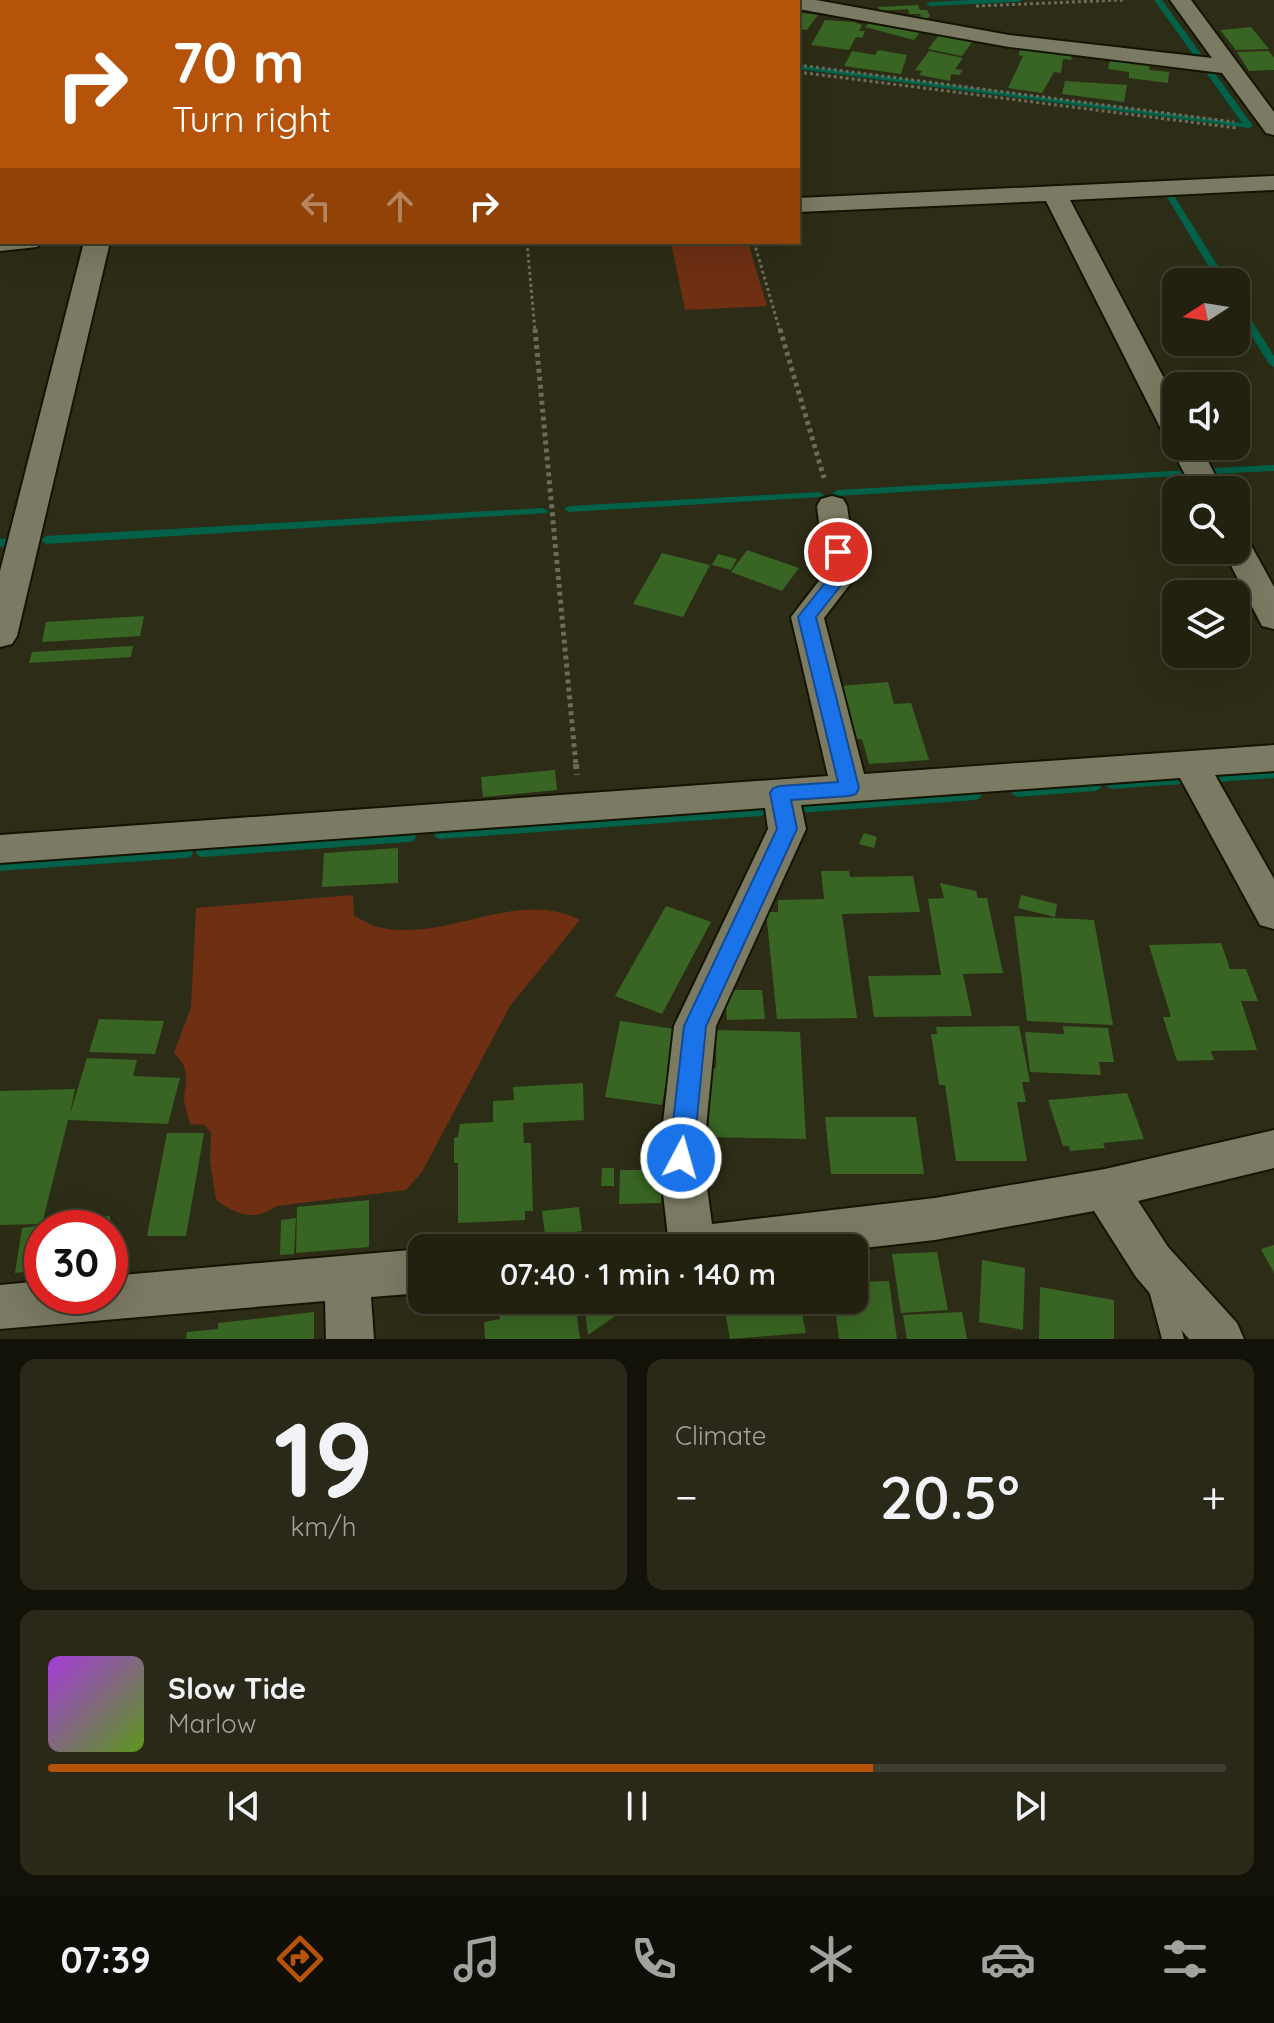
<!DOCTYPE html>
<html lang="en">
<head>
<meta charset="utf-8">
<style>
	body { margin:0; font-family:Quicksand,sans-serif; background:#2a2919; color:#f1f3f6; height:100vh; display:flex; flex-direction:column; font-size:30px; white-space:nowrap }
	* { box-sizing:border-box; margin:0 }
	p { font-size:26px; color:#a2a39f }
	.icon { flex:none; width:44px; height:44px; fill:none; stroke:currentColor; stroke-width:2; stroke-linecap:round; stroke-linejoin:round }
	.map { position:relative; height:1339px; overflow:hidden }
	.side { display:flex; flex-direction:column; gap:20px; padding:20px; background:#131209; flex:1 }
	.side>* { flex:none }
	.top-card { position:absolute; left:0px; top:0px; width:800px; height:244px; box-shadow:0 8px 32px #0002,0 0 0 2px #3f3e30; background:#b45309; color:#fff; overflow:hidden }
	.needle { width:52px; rotate:258deg }
	.buttons { position:absolute; left:1162px; top:268px; display:grid; gap:16px }
	.buttons a { display:grid; place-items:center; width:88px; height:88px; border-radius:16px; background:#222110; box-shadow:0 8px 32px #0002,0 0 0 2px #3f3e30; font-size:40px }
	.speed { position:absolute; left:24px; top:1210px; display:flex; gap:16px; font-size:40px; font-weight:700; text-align:center }
	.speed>* { display:grid; place-content:center; width:104px; height:104px; border-radius:50%; background:#222110; box-shadow:0 8px 32px #0002,0 0 0 2px #3f3e30; line-height:1 }
	.speed .limit { border:12px solid #d22; background:#fff; color:#111 }
	.pin { position:absolute; display:grid; place-items:center; width:68px; height:68px; color:#fff; margin:-34px; border:4px solid #fff; border-radius:50%; box-shadow:0 2px 8px #0007 }
	.me { position:absolute; width:88px; margin:-44px; rotate:6deg; stroke-linejoin:round; filter:drop-shadow(0 0 6px #0008) }
	.turn { display:flex; align-items:center; gap:28px; height:168px; padding:0 40px; font-size:36px }
	.turn .icon { width:104px; height:104px; stroke-width:2.5 }
	.turn b { display:block; font-size:56px; line-height:68px }
	.lanes { display:flex; align-items:center; height:76px; padding:0 40px; background:#0003; justify-content:center; gap:40px; direction:ltr }
	.lanes .off { opacity:.35 }
	.big { font-size:60px; font-weight:600; line-height:1.1 }
	.side .card { flex:1; display:flex; flex-direction:column; justify-content:center; gap:12px; min-width:0; padding:0 28px; border-radius:16px; background:#2a2919 }
	.side .dial { align-items:center; gap:0 }
	.dial b { font-size:104px; line-height:1 }
	.song { display:flex; align-items:center; gap:24px }
	.cover { width:96px; height:96px; border-radius:12px; background:linear-gradient(135deg,hsl(280 70% 55%),hsl(90 70% 35%)) }
	.played { height:8px; border-radius:4px; background:linear-gradient(90deg,#b45309 70%,#3f3e30 70%) }
	.keys { display:flex; justify-content:space-around; direction:ltr }
	.heat { display:flex; justify-content:space-between; align-items:center; font-size:44px; direction:ltr }
	.side .tiles { flex:1; display:grid; gap:20px; grid-template-columns:1fr 1fr }
	.card:last-child { grid-column:span 2 }
	.trip { position:absolute; left:408px; top:1234px; width:460px; height:80px; border-radius:16px; background:#222110; box-shadow:0 8px 32px #0002,0 0 0 2px #3f3e30; font-weight:600; line-height:80px; text-align:center }
	.tab-bar { display:flex; height:128px; justify-content:space-around; align-items:center; background:#0e0d06; color:#a2a39f }
	.tab-bar .icon { width:56px; height:56px }
	.tab-bar .active { color:#b45309 }
	.tab-bar b { font-size:36px; color:#f1f3f6 }
	.map>svg:first-child { display:block }
	.green { fill:#6e2f13 }
	.lines { fill:none; stroke-linecap:round; stroke-linejoin:round }
	.stream { fill:#016149; fill-rule:evenodd }
	.building { fill:#386523 }
	.service-casing { stroke:#151402; stroke-width:4 }
	.minor-casing { stroke:#151402; stroke-width:4 }
	.path-far2 { stroke:#6d6c5a; stroke-width:3; stroke-dasharray:3 3; stroke-linecap:butt }
	.path-far1 { stroke:#6d6c5a; stroke-width:5; stroke-dasharray:4 4; stroke-linecap:butt }
	.path { stroke:#6d6c5a; stroke-width:6; stroke-dasharray:5 5; stroke-linecap:butt }
	.service { fill:#7b7a62; fill-rule:evenodd }
	.minor { fill:#7b7a62; fill-rule:evenodd }
	.route { fill:#1a73e8; stroke:#114b97; stroke-width:2 }
</style>
</head>
<body>
<div class="map">
<svg width="1274" height="1339" viewBox="0 0 1274 1339">
	<rect width="100%" height="100%" fill="#2d2c16"/>
	<path class="green" d="M 671,242 L 748,242 L 767,306 L 685,310 Z
		M 353,895 L 354,916 C 363,920 373,927 383,928 C 449,941 517,888 580,920 L 510,1006 L 422,1172 L 406,1190 L 277,1206 C 255,1222 237,1215 216,1200 L 210,1161 L 211,1133 L 205,1125 L 190,1124 C 188,1115 184,1106 184,1097 C 186,1078 190,1068 174,1053 L 191,1007 L 196,908 Z"/>
	<g class="lines">
		<path class="stream" d="M 970,0 L 1023,0 L 1019,2 L 930,6 L 926,4 L 930,2 Z
			M 1154,0 L 1162,0 L 1204,58 L 1203,60 L 1197,60 Z
			M 0,37 L 2,37 L 2,41 L 0,41 Z
			M 798,65 L 1242,123 L 1207,74 L 1211,72 L 1214,72 L 1253,126 L 1249,128 L 798,69 Z
			M 1169,191 L 1173,194 L 1228,282 L 1218,282 L 1165,194 Z
			M 1236,300 L 1241,303 L 1274,356 L 1274,367 L 1269,364 L 1236,311 Z
			M 1274,465 L 1274,471 L 1213,474 L 1208,471 L 1213,468 Z
			M 1189,470 L 1194,473 L 1193,475 L 837,496 L 832,493 L 837,490 Z
			M 819,492 L 824,495 L 823,497 L 569,512 L 564,509 L 569,506 Z
			M 543,508 L 548,511 L 547,513 L 46,544 L 40,540 L 46,536 Z
			M 7,538 L 11,539 L 13,542 L 11,545 L 0,547 L 0,539 Z
			M 1274,768 L 1274,778 L 1218,782 L 1213,780 L 1212,777 L 1213,774 L 1218,772 Z
			M 1183,774 L 1188,776 L 1189,779 L 1188,782 L 1183,784 L 1112,789 L 1107,787 L 1106,784 L 1107,781 L 1112,779 Z
			M 1095,781 L 1100,783 L 1101,786 L 1100,789 L 1095,791 L 1018,797 L 1013,795 L 1012,792 L 1013,789 L 1018,787 Z
			M 975,790 L 980,792 L 981,795 L 980,798 L 975,800 L 799,813 L 794,811 L 793,808 L 794,805 L 799,803 Z
			M 761,806 L 766,808 L 767,811 L 766,814 L 761,816 L 441,839 L 436,838 L 434,834 L 436,830 L 441,829 Z
			M 409,832 L 414,833 L 416,837 L 414,841 L 409,842 L 203,857 L 198,856 L 196,852 L 198,848 L 203,847 Z
			M 186,848 L 191,849 L 193,853 L 191,857 L 186,858 L 0,871 L 0,861 Z"/>
	</g>
	<path class="building" d="M 918,5 L 920,10 L 927,10 L 930,16 L 925,20 L 913,19 L 914,16 L 921,17 L 920,14 L 909,14 L 908,9 L 880,11 L 878,7 Z
		M 802,13 L 818,15 L 807,30 L 798,29 L 798,18 Z
		M 825,20 L 854,22 L 862,25 L 859,31 L 865,31 L 862,38 L 856,37 L 849,50 L 811,45 Z
		M 869,23 L 885,25 L 920,32 L 914,40 L 865,27 Z
		M 1251,27 L 1269,49 L 1236,50 L 1220,30 Z
		M 939,35 L 973,41 L 962,56 L 928,49 Z
		M 1021,48 L 1072,56 L 1071,60 L 1063,59 L 1061,73 L 1054,72 L 1042,93 L 1008,88 L 1023,56 L 1018,55 Z
		M 878,50 L 907,55 L 901,74 L 844,66 L 852,51 L 875,55 Z
		M 929,51 L 963,58 L 955,69 L 963,70 L 959,75 L 951,74 L 950,81 L 919,75 L 922,71 L 915,70 Z
		M 1269,51 L 1274,58 L 1274,70 L 1249,71 L 1237,52 Z
		M 1110,59 L 1150,64 L 1149,70 L 1169,72 L 1168,83 L 1129,78 L 1129,72 L 1108,69 Z
		M 1065,81 L 1127,85 L 1124,102 L 1062,94 Z
		M 747,550 L 799,568 L 782,591 L 731,572 Z
		M 662,553 L 710,565 L 683,617 L 633,604 Z
		M 718,554 L 737,559 L 731,570 L 712,565 Z
		M 144,616 L 140,636 L 42,642 L 46,622 Z
		M 133,646 L 131,657 L 29,663 L 32,652 Z
		M 888,682 L 894,704 L 911,703 L 929,760 L 869,764 L 862,739 L 855,739 L 841,686 Z
		M 555,770 L 557,790 L 483,797 L 481,777 Z
		M 864,833 L 877,837 L 874,848 L 859,844 Z
		M 398,848 L 398,883 L 322,887 L 324,853 Z
		M 821,871 L 849,871 L 850,877 L 913,876 L 920,912 L 842,914 L 857,1018 L 777,1019 L 766,912 L 778,912 L 778,900 L 824,899 Z
		M 940,883 L 976,891 L 978,898 L 987,898 L 1003,973 L 963,974 L 972,1016 L 874,1017 L 868,976 L 941,975 L 928,899 L 944,898 Z
		M 1021,895 L 1057,904 L 1055,917 L 1018,908 Z
		M 666,906 L 711,922 L 662,1014 L 615,996 Z
		M 1014,916 L 1094,920 L 1113,1025 L 1027,1021 Z
		M 1221,943 L 1230,969 L 1246,969 L 1258,1001 L 1241,1001 L 1257,1050 L 1211,1051 L 1214,1060 L 1177,1061 L 1163,1017 L 1171,1017 L 1149,945 Z
		M 725,990 L 762,990 L 765,1019 L 727,1020 Z
		M 99,1019 L 164,1021 L 155,1054 L 89,1052 Z
		M 620,1021 L 675,1029 L 662,1105 L 605,1097 Z
		M 1019,1026 L 1030,1082 L 1022,1082 L 1026,1102 L 1017,1102 L 1027,1161 L 956,1161 L 945,1085 L 939,1085 L 931,1034 L 937,1034 L 936,1027 Z
		M 1063,1026 L 1108,1028 L 1114,1062 L 1099,1062 L 1101,1075 L 1030,1072 L 1025,1032 L 1064,1034 Z
		M 716,1030 L 800,1032 L 806,1139 L 709,1137 L 708,1068 L 716,1068 Z
		M 87,1058 L 137,1060 L 133,1076 L 180,1078 L 168,1124 L 68,1120 L 42,1224 L 0,1225 L 0,1091 L 75,1089 L 70,1114 Z
		M 583,1083 L 584,1120 L 523,1123 L 524,1143 L 531,1143 L 533,1211 L 525,1211 L 525,1220 L 458,1223 L 458,1163 L 454,1163 L 454,1138 L 458,1137 L 460,1124 L 493,1122 L 493,1101 L 514,1100 L 513,1087 Z
		M 1127,1093 L 1144,1139 L 1103,1143 L 1105,1148 L 1070,1151 L 1069,1146 L 1063,1146 L 1048,1100 Z
		M 825,1117 L 916,1117 L 924,1174 L 831,1174 Z
		M 167,1133 L 204,1133 L 186,1236 L 147,1236 Z
		M 602,1168 L 614,1168 L 614,1186 L 601,1186 Z
		M 620,1170 L 661,1170 L 661,1203 L 619,1204 Z
		M 369,1200 L 369,1247 L 296,1253 L 297,1207 Z
		M 579,1207 L 582,1231 L 545,1235 L 542,1211 Z
		M 110,1216 L 109,1228 L 42,1228 L 42,1270 L 15,1273 L 22,1228 Z
		M 296,1218 L 294,1254 L 280,1255 L 281,1220 Z
		M 1274,1245 L 1274,1273 L 1261,1249 Z
		M 937,1252 L 948,1310 L 901,1313 L 892,1254 Z
		M 982,1260 L 1025,1268 L 1023,1330 L 979,1322 Z
		M 889,1281 L 897,1339 L 839,1339 L 834,1300 L 854,1300 L 854,1282 Z
		M 1040,1287 L 1114,1300 L 1114,1339 L 1039,1339 Z
		M 498,1300 L 575,1300 L 580,1339 L 485,1339 L 484,1322 L 500,1319 Z
		M 584,1300 L 619,1300 L 624,1310 L 588,1335 Z
		M 723,1300 L 799,1300 L 806,1333 L 730,1339 Z
		M 314,1312 L 314,1339 L 186,1339 L 187,1332 L 218,1329 L 218,1323 Z
		M 962,1312 L 967,1339 L 907,1339 L 903,1315 Z"/>
	<g class="lines">
		<g class="service-casing">
			<path id="service" d="M 1160,1280 L 1168,1283 L 1171,1290 L 1184,1339 L 1162,1339 L 1149,1290 L 1152,1283 Z"/>
		</g>
		<g class="minor-casing">
			<path id="minor" d="M 141,0 L 161,0 L 161,2 L 141,2 Z
				M 790,0 L 816,0 L 1009,35 L 1212,58 L 1170,0 L 1191,0 L 1274,112 L 1274,135 L 1266,133 L 1222,73 L 1009,47 L 798,9 L 798,2 L 788,2 Z
				M 1274,176 L 1274,190 L 1070,200 L 1176,401 L 1176,438 L 1166,435 L 1161,429 L 1046,201 L 798,212 L 798,198 Z
				M 0,235 L 2,242 L 41,242 L 37,247 L 0,251 Z
				M 84,242 L 110,242 L 17,636 L 12,644 L 0,647 L 0,571 Z
				M 1176,439 L 1176,446 L 1200,446 L 1223,490 L 1193,490 L 1170,446 Z
				M 832,496 L 843,499 L 847,506 L 857,575 L 824,618 L 864,774 L 1274,745 L 1274,771 L 1215,775 L 1274,879 L 1274,929 L 1260,925 L 1180,778 L 801,805 L 806,829 L 716,1026 L 703,1158 L 712,1224 L 935,1198 L 1105,1169 L 1274,1130 L 1274,1168 L 1138,1201 L 1168,1247 L 1237,1323 L 1244,1339 L 1189,1339 L 1136,1277 L 1094,1211 L 935,1240 L 854,1249 L 663,1248 L 668,1237 L 659,1158 L 674,1026 L 768,829 L 765,808 L 0,863 L 0,835 L 828,776 L 791,617 L 825,573 L 817,506 L 821,499 Z
				M 1236,535 L 1247,538 L 1274,587 L 1274,629 L 1262,626 L 1223,550 L 1236,550 Z
				M 422,1249 L 422,1293 L 371,1297 L 374,1339 L 326,1339 L 325,1301 L 0,1329 L 0,1285 L 42,1281 L 42,1296 L 110,1296 L 110,1276 Z"/>
		</g>
		<path class="path-far2" d="M 548,0 L 559,2
			M 976,6 L 1123,0
			M 798,65 L 1234,122
			M 798,72 L 1237,128
			M 527,242 L 535,331
			M 754,242 L 780,331"/>
		<path class="path-far1" d="M 535,329 L 576,766
			M 780,329 L 824,478"/>
		<path class="path" d="M 576,764 L 577,775"/>
		<use href="#service" class="service"/>
		<use href="#minor" class="minor"/>
	</g>
	<path class="route" d="M 838,546 L 846,552 L 849,575 L 816,617 L 859,788 L 856,794 L 849,796 L 791,800 L 797,829 L 706,1026 L 693,1158 L 689,1165 L 681,1168 L 673,1165 L 669,1158 L 684,1026 L 777,829 L 770,793 L 773,788 L 780,786 L 838,782 L 798,617 L 832,574 L 829,552 Z"/>
</svg>
<div class="buttons">
<a><svg class="needle" viewBox="-14 -14 28 28"><path d="M0-13l5 13h-10z" fill="#e53935"/><path d="M0 13l5-13h-10z" fill="#a2a39f"/></svg></a>
<a><svg class="icon" aria-label="sound" viewBox="0 0 24 24"><path d="M4 9h4l5-4v14l-5-4H4zM17 9q2 3 0 6"/></svg></a>
<a><svg class="icon" aria-label="search" viewBox="0 0 24 24"><circle cx="10" cy="10" r="6"/><path d="M15 15l6 6"/></svg></a>
<a><svg class="icon" aria-label="layers" viewBox="0 0 24 24"><path d="M12 4l9 5-9 5-9-5zM3 14l9 5 9-5"/></svg></a>
</div>
<div class="speed"><div class="limit">30</div></div>
<div class="pin" style="left:838px;top:552px;background:#d93025"><svg class="icon" aria-label="arrive" viewBox="0 0 24 24"><path d="M6 21V4h12l-3 4 3 4H6"/></svg></div>
<svg class="me" style="left:681px;top:1158px" viewBox="-20 -20 40 40"><circle r="17" fill="#1a73e8" stroke="#fff" stroke-width="3"/><path d="M0-11L8 9 0 5-8 9z" fill="#fff"/></svg>
<div class="trip">07:40 · 1 min · 140 m</div>
<div class="top-card">
<div class="turn"><svg class="icon" aria-label="right" viewBox="0 0 24 24"><path d="M7 20v-9h11M14 6l5 5-5 5"/></svg><div><b>70 m</b>Turn right</div></div>
<div class="lanes"><svg class="icon off" aria-label="left" viewBox="0 0 24 24"><path d="M17 20v-9H6M10 6l-5 5 5 5"/></svg><svg class="icon off" aria-label="ahead" viewBox="0 0 24 24"><path d="M12 20V5M6 11l6-6 6 6"/></svg><svg class="icon" aria-label="right" viewBox="0 0 24 24"><path d="M7 20v-9h11M14 6l5 5-5 5"/></svg></div>
</div>
</div>
<section class="side">
<div class="tiles">
<div class="card dial"><b>19</b><p>km/h</p></div>
<div class="card"><p>Climate</p>
<div class="heat"><a>−</a><b class="big">20.5°</b><a>+</a></div>
</div>
<div class="card">
<div class="song"><i class="cover"></i><div><b>Slow Tide</b><p>Marlow</p></div></div>
<div class="played"></div>
<div class="keys"><svg class="icon" aria-label="previous" viewBox="0 0 24 24"><path d="M18 5L8 12l10 7zM5 5v14"/></svg><svg class="icon" aria-label="pause" viewBox="0 0 24 24"><path d="M8 5v14M16 5v14"/></svg><svg class="icon" aria-label="next" viewBox="0 0 24 24"><path d="M6 5l10 7-10 7zM19 5v14"/></svg></div>
</div>
</div>
</section>
<nav class="tab-bar">
<b>07:39</b>
<svg class="icon active" aria-label="directions" viewBox="0 0 24 24"><path d="M12 3l9 9-9 9-9-9zM9 14v-3h6M13 9l2 2-2 2"/></svg>
<svg class="icon" aria-label="music" viewBox="0 0 24 24"><path d="M9 18V5l10-2v13"/><circle cx="6" cy="18" r="3"/><circle cx="16" cy="16" r="3"/></svg>
<svg class="icon" aria-label="phone" viewBox="0 0 24 24"><path d="M5 4h4l2 5-3 2q2 4 5 5l2-3 5 2v4C11 20 4 13 5 4z"/></svg>
<svg class="icon" aria-label="climate" viewBox="0 0 24 24"><path d="M12 3v18M4 7l16 10M4 17L20 7"/></svg>
<svg class="icon" aria-label="car" viewBox="0 0 24 24"><path d="M5 17H2v-5l4-1 3-4h7l3 4 3 1v5h-3M9 17h6M6 11h13"/><circle cx="7" cy="17" r="2"/><circle cx="17" cy="17" r="2"/></svg>
<svg class="icon" aria-label="filters" viewBox="0 0 24 24"><path d="M4 7h16M4 17h16"/><circle cx="9" cy="7" r="2"/><circle cx="15" cy="17" r="2"/></svg>
</nav>
</body>
</html>
